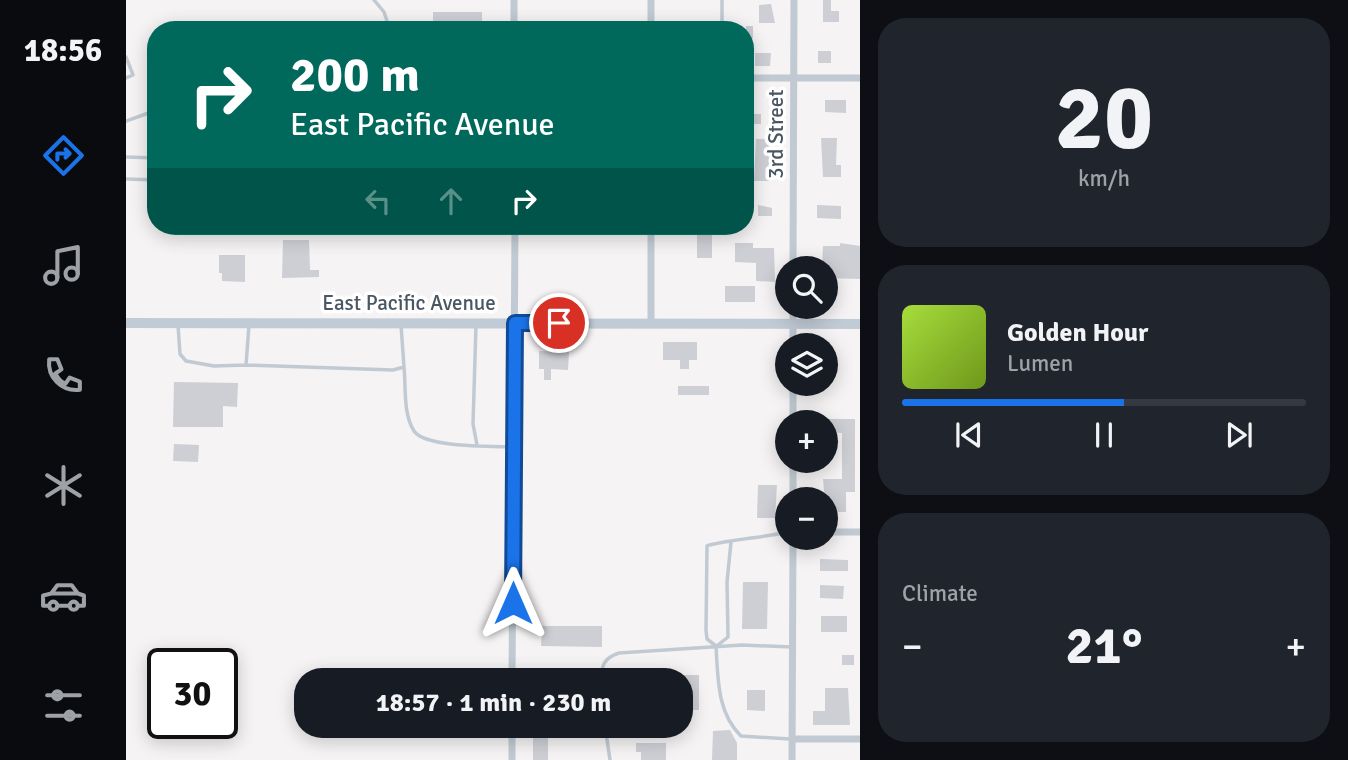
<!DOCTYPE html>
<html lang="en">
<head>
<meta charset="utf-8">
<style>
	body { margin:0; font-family:Signika,sans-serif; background:#20242c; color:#f1f3f6; height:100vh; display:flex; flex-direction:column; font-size:26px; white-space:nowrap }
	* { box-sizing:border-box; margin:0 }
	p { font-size:23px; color:#9ea1a6 }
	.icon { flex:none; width:38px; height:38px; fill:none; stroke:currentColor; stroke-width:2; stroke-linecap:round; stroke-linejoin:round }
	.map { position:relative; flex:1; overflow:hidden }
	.panel { display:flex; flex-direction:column; gap:18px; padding:18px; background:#0d0f14; width:488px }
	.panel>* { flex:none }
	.guide { position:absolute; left:21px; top:21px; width:607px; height:214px; border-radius:28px; box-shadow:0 4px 18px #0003; background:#00695c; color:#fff; overflow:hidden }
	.tools { position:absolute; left:649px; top:256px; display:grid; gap:14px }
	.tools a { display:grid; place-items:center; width:63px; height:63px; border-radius:50%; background:#171b24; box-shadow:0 4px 18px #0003; font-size:35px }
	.speed { position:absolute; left:21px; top:648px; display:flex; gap:14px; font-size:35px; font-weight:700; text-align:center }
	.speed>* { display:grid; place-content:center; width:91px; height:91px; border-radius:50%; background:#171b24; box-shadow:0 4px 18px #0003; line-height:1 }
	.speed .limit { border:4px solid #111; border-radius:10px; background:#fff; color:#111 }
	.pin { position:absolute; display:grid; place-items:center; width:60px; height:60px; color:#fff; margin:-30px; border:4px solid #fff; border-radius:50%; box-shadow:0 2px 7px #0007 }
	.me { position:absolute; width:77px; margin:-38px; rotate:0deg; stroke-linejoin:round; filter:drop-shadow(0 0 5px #0008) }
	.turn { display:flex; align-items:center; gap:24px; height:147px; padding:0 28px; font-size:32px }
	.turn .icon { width:91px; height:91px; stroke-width:2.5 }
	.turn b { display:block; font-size:49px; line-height:60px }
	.lanes { display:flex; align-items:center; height:66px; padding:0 28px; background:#0003; justify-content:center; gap:35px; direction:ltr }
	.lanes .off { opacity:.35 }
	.big { font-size:52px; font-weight:700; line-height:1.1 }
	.panel .card { flex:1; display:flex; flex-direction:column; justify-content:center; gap:10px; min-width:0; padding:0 24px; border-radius:28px; background:#20242c }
	.panel .dial { align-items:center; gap:0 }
	.dial b { font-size:91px; line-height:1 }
	.song { display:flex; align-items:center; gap:21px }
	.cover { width:84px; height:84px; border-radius:10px; background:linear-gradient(135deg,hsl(80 70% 55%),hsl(80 70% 35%)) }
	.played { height:7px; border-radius:4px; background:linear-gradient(90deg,#1a73e8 55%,#363941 55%) }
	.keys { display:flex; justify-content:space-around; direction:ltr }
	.heat { display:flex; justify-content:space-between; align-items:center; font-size:38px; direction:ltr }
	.trip { position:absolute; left:168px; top:668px; width:399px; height:70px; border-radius:28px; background:#171b24; box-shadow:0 4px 18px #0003; font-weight:700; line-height:70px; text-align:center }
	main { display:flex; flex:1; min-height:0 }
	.menu { display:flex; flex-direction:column; width:126px; justify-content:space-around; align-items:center; background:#090b0e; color:#9ea1a6 }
	.menu .icon { width:49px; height:49px }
	.menu .on { color:#1a73e8 }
	.menu b { font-size:32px; color:#f1f3f6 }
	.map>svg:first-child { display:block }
	.building { fill:#cdcfd5 }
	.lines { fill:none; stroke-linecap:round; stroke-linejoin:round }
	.service { stroke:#c1cad2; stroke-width:3.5 }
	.minor { stroke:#c1cad2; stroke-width:7 }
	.secondary { stroke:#c1cbd6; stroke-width:10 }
	.route-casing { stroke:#114b97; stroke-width:18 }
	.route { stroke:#1a73e8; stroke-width:12 }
	.labels { text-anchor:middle; stroke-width:7; stroke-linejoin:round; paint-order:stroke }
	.street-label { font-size:21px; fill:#4a5661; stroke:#fff }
</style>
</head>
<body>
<main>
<nav class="menu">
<b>18:56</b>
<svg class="icon on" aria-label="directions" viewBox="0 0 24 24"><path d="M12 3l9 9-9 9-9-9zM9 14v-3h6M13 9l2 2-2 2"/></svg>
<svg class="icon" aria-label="music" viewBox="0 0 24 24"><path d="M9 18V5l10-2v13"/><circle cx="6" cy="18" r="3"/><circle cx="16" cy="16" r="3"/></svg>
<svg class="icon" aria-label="phone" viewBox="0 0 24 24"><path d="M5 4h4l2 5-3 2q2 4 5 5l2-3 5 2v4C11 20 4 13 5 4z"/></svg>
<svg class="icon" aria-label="climate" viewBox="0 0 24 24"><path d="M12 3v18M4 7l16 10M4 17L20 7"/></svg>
<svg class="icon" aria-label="car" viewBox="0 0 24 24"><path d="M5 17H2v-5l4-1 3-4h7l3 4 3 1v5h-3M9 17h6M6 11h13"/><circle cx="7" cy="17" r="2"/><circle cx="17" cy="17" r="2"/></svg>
<svg class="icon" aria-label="filters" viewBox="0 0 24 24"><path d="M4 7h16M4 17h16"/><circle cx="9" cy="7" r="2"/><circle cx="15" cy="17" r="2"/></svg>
</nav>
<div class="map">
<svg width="734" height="760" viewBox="0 0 734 760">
	<rect width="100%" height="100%" fill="#f5f3f3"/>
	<path class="building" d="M 697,0 L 705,0 L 705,11 L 713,11 L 713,22 L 697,22 Z
		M 645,4 L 649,23 L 633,23 L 633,5 Z
		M 307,12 L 356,12 L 356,30 L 307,30 Z
		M 620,26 L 627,26 L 627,38 L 620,38 Z
		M 692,51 L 705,51 L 705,63 L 692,63 Z
		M 629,53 L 645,53 L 644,66 L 629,66 Z
		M 699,100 L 720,100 L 720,113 L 699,112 Z
		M 620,114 L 635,114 L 635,124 L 620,124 Z
		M 695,138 L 711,138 L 710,165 L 715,165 L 715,177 L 697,177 Z
		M 630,139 L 643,139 L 645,181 L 628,181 Z
		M 632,205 L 646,208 L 646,216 L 632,216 Z
		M 691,205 L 715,206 L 715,219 L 691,218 Z
		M 571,226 L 586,226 L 586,258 L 571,258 Z
		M 157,240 L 183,240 L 184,270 L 193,270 L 193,277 L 156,278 Z
		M 609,243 L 627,243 L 627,248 L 648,248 L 649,282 L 630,281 L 630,263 L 609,262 Z
		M 714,243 L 734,246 L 734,279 L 700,278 L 700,268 L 696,268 L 697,246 L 714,246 Z
		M 93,255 L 119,255 L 119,282 L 96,281 L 96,273 L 93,273 Z
		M 599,286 L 629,286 L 629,302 L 599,302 Z
		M 537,342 L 571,342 L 571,360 L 563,360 L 563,369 L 554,369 L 554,360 L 537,360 Z
		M 413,351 L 443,352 L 442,370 L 425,369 L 425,380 L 418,380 L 418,369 L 413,369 Z
		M 48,382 L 112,383 L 111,407 L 97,406 L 97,427 L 47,427 Z
		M 552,386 L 583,386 L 583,395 L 552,395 Z
		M 700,419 L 729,419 L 729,492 L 720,492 L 720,512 L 700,512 L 697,479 L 716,479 L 716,433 L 700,432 Z
		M 48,444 L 73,445 L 72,462 L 47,461 Z
		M 632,485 L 651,485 L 649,518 L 631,518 Z
		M 694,559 L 722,560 L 722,571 L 694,571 Z
		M 617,582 L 642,582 L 641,629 L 616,629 Z
		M 694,585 L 718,586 L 717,599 L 694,598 Z
		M 695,616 L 721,616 L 721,632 L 695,632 Z
		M 416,626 L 476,626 L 476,647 L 415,646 Z
		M 716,655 L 728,655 L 728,665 L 716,665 Z
		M 555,675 L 573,675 L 573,710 L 555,710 Z
		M 699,688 L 722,688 L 724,725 L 687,725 L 687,711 L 699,711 Z
		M 621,690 L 639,690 L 639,711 L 621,710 Z
		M 407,726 L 422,726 L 422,760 L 407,760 Z
		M 604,730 L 611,743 L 611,760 L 586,760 L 587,731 Z
		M 510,743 L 540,743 L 540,760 L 515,760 L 515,752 L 510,752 Z"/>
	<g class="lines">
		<path class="service" d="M 248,0 L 258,12 L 264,30
			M 596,30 L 596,0
			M 0,57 L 7,75 L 0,78
			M 0,121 L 28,111 L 30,114
			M 0,157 L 30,158
			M 0,179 L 30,180
			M 52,325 L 54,354 L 60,361 L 88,366 L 120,365
			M 123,325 L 120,365 L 267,370 L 278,367 L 275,325
			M 350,325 L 347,424 L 351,445
			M 278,367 C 280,387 277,414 288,431 C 299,448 368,446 388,447
			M 592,645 L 602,637 L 601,582 L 605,542
			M 590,646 L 581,639 L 580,630 L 581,546 C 587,542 647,536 662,532
			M 590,646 C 592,678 591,713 615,736 L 664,739
			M 476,681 C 475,665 478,658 493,653 L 616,645 L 666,647
			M 479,726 L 484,760"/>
		<path class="minor" d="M 388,30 L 388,0
			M 525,30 L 525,0
			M 620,78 L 734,78
			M 525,226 L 525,323
			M 667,268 L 668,0
			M 667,345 L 667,306
			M 667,383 L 667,422
			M 667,460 L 667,499
			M 700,532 L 734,532
			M 386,681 L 389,226
			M 666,739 L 734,739
			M 386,760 L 386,726
			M 666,760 L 667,537"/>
		<path class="secondary" d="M 0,323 L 734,324"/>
	</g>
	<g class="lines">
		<g class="route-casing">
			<path id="route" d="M 387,603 L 389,323 L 433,323"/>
		</g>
		<use href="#route" class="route"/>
	</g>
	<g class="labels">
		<g class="street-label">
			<text transform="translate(650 134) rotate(-90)" y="7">3rd Street</text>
			<text x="283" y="310">East Pacific Avenue</text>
		</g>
	</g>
</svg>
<div class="tools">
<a><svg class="icon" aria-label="search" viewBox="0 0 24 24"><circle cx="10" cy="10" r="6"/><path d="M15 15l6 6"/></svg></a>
<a><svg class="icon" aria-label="layers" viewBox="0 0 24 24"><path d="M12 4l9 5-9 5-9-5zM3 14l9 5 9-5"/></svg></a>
<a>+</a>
<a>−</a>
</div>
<div class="speed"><div class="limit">30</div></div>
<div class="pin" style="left:433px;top:323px;background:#d93025"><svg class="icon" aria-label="arrive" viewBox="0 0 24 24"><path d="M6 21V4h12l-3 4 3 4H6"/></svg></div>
<svg class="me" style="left:387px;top:603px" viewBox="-20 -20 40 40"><path d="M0-17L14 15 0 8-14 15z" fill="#1a73e8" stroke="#fff" stroke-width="4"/></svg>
<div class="trip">18:57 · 1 min · 230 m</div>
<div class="guide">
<div class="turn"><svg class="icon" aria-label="right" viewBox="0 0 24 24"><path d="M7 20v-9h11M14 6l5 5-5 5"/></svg><div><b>200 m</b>East Pacific Avenue</div></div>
<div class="lanes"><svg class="icon off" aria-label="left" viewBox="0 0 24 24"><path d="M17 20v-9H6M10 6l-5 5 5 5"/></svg><svg class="icon off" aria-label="ahead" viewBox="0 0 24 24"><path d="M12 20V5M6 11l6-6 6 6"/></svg><svg class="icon" aria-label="right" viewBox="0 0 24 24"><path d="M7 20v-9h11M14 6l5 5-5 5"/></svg></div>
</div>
</div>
<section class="panel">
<div class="card dial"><b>20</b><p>km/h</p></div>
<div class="card">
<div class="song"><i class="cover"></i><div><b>Golden Hour</b><p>Lumen</p></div></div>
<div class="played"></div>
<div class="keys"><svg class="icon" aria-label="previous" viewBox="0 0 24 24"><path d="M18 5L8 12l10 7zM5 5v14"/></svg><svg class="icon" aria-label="pause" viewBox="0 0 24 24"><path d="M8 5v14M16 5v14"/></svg><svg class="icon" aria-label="next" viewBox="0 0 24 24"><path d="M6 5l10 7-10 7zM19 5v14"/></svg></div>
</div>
<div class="card"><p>Climate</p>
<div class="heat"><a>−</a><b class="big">21°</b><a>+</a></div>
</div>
</section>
</main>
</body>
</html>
